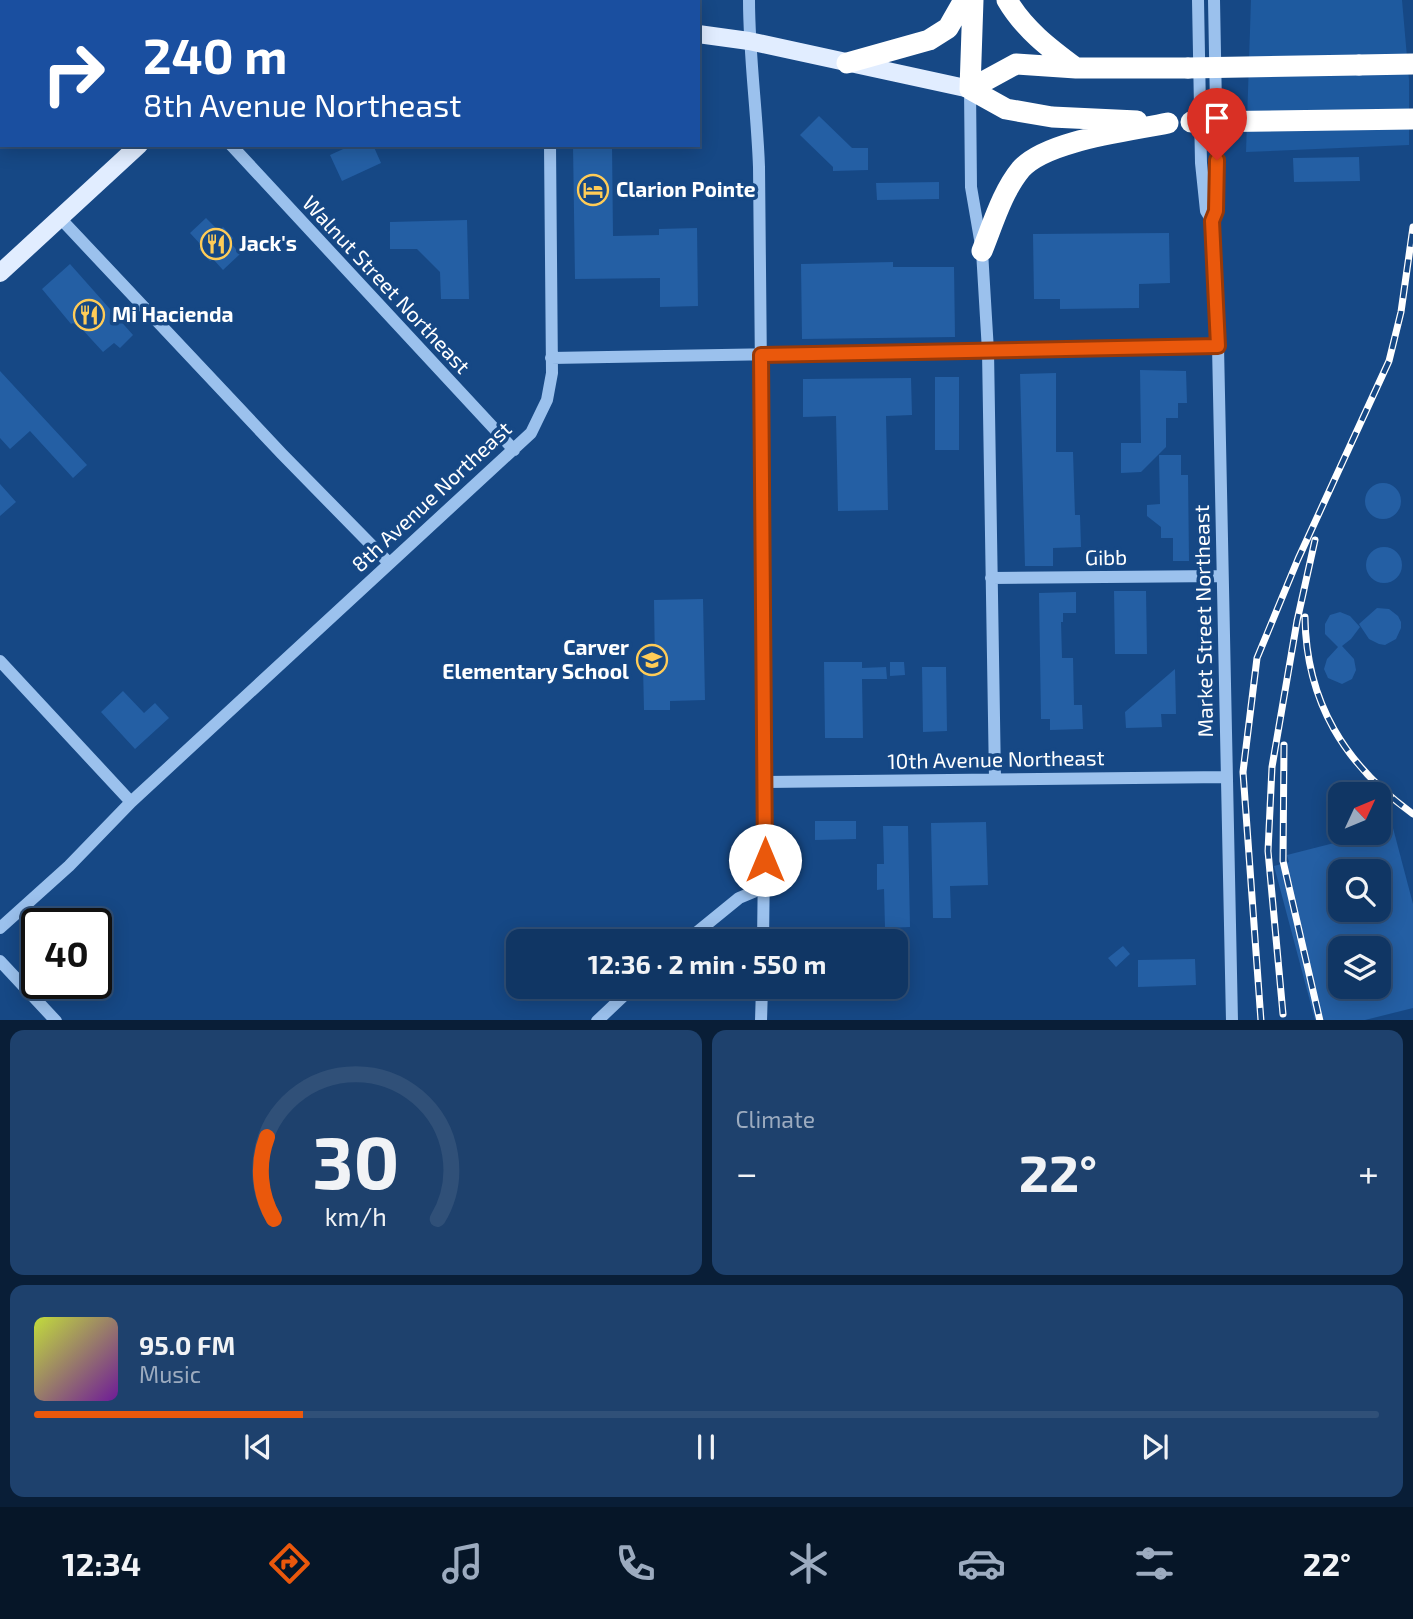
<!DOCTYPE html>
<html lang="en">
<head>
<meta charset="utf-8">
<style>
	body { margin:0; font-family:"Exo 2",sans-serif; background:#1e416d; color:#f1f3f6; height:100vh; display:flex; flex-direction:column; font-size:26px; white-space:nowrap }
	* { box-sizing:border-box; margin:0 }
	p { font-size:23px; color:#9cabbf }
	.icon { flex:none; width:38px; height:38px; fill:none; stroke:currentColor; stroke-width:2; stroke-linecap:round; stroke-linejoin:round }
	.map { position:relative; height:1020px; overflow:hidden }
	.panel { display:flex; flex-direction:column; gap:10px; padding:10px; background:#091e37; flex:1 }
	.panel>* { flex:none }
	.guide { position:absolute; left:0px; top:0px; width:700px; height:147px; box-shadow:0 4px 18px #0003,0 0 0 2px #305078; background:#1a4fa0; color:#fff; overflow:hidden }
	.needle { width:46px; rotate:46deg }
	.fabs { position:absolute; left:1328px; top:782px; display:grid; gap:14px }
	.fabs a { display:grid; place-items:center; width:63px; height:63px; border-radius:14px; background:#103664; box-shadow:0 4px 18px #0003,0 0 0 2px #305078; font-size:35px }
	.speed { position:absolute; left:21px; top:908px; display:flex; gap:14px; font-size:35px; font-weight:700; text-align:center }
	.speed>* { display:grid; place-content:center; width:91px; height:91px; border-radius:50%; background:#103664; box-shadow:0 4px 18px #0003,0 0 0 2px #305078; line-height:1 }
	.speed .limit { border:4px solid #111; border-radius:10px; background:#fff; color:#111 }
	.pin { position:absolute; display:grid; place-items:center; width:60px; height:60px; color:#fff; margin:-72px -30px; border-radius:50% 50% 50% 0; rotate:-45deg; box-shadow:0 0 7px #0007 }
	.pin .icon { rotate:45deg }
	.me { position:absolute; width:77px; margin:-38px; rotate:0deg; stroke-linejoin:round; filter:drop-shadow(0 0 5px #0008) }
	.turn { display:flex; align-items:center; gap:24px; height:147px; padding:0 28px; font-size:32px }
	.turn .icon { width:91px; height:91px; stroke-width:2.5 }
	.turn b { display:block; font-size:49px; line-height:60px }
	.big { font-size:52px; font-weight:700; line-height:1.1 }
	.panel .widget { flex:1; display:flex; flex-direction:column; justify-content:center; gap:10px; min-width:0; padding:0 24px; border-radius:14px; background:#1e416d }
	.panel .dial { align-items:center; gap:0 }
	.dial svg { height:182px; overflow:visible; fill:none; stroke:#305078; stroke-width:7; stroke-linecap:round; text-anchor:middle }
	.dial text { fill:#f1f3f6; stroke:none }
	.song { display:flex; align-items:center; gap:21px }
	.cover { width:84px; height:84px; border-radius:10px; background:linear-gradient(135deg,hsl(70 70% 55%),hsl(280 70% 35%)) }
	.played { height:7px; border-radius:4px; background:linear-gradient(90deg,#ea580c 20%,#305078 20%) }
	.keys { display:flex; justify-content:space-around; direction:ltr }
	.heat { display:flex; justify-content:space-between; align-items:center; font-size:38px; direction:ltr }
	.panel .tiles { flex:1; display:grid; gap:10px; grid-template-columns:1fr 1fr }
	.widget:last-child { grid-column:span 2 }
	.trip { position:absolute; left:506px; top:929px; width:402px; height:70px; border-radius:14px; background:#103664; box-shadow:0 4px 18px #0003,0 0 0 2px #305078; font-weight:700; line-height:70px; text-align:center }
	.tab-bar { display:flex; height:112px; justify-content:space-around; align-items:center; background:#061628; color:#9cabbf }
	.tab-bar .icon { width:49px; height:49px }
	.tab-bar .current { color:#ea580c }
	.tab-bar b { font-size:32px; color:#f1f3f6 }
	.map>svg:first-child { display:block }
	.green { fill:#1e5a9f }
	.building { fill:#245fa4; fill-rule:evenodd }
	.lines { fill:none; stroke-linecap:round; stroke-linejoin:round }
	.minor { stroke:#9bc1ed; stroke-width:12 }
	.major { stroke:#e1edff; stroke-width:18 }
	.highway { stroke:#fff; stroke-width:21 }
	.rail-casing { stroke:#fff; stroke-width:7 }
	.rail { stroke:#164885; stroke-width:4.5; stroke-dasharray:13; stroke-linecap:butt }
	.highway-bridge { stroke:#fff; stroke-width:21 }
	.route-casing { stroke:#983908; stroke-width:18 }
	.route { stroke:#ea580c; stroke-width:12 }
	.labels { text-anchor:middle; stroke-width:7; stroke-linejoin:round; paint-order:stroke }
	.poi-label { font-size:21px; font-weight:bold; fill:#fff; stroke:#164885; text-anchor:start }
	.street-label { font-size:21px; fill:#fff; stroke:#164885 }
</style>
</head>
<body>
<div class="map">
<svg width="1413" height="1021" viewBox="0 0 1413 1021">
	<rect width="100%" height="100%" fill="#164885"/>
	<path class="green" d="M 1251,0 L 1402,0 L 1409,80 L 1409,145 L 1246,152 Z"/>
	<path class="building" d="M 819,116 L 852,148 L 868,148 L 868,170 L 833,171 L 833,167 L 800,135 Z
		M 352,145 L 373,145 L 381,163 L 342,181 L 330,155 Z
		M 573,145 L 612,145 L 613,236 L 659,235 L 659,229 L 697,228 L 698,306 L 660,307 L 660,278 L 575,279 Z
		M 1359,157 L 1360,181 L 1294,182 L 1293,158 Z
		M 939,182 L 939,199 L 877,200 L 876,183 Z
		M 206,218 L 219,231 L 223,227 L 233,238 L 230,242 L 240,254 L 223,270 L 213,259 L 210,261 L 199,249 L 202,246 L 190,233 Z
		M 467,220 L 469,299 L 441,299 L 440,272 L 417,249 L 390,249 L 390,222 Z
		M 1169,233 L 1170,283 L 1139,284 L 1139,308 L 1060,309 L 1060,299 L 1034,299 L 1033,234 Z
		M 893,262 L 893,267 L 954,267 L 955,337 L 802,339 L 801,264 Z
		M 70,264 L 133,335 L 120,348 L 114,343 L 103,352 L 81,328 L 73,323 L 71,324 L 42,289 Z
		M 1140,370 L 1186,371 L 1187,403 L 1178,403 L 1178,418 L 1166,418 L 1166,447 L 1141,472 L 1121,473 L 1121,443 L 1141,443 Z
		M 0,371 L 87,465 L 73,478 L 30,431 L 10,449 L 0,438 Z
		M 1056,373 L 1056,452 L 1073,452 L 1075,515 L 1080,515 L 1081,547 L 1053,548 L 1053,566 L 1025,566 L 1020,374 Z
		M 935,377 L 959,377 L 959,450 L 935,450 Z
		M 911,378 L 912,415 L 886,416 L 888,510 L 838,511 L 836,416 L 803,417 L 803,379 Z
		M 1159,455 L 1181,455 L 1181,475 L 1188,475 L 1189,561 L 1173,561 L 1173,538 L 1161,538 L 1161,527 L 1147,516 L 1147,505 L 1160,504 Z
		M1365 501a18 18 0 1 1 36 0a18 18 0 1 1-36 0Z
		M 0,484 L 16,502 L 0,516 Z
		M1366 565a18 18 0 1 1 36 0a18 18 0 1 1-36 0Z
		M 1114,591 L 1146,591 L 1147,654 L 1115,654 Z
		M 1076,592 L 1076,613 L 1063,613 L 1063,622 L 1061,622 L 1062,658 L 1073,658 L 1074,705 L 1082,705 L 1083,729 L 1050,730 L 1050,719 L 1041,719 L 1039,593 Z
		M 703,599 L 705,700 L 670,701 L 670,710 L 644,710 L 643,667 L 655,667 L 654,600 Z
		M 1377,608 L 1389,609 L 1398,616 L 1401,622 L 1401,628 L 1396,639 L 1385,645 L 1379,644 L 1369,639 L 1359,624 Z
		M 1340,612 L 1350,616 L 1360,627 L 1351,639 L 1342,646 L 1354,659 L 1356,670 L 1352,679 L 1342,684 L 1328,678 L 1324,669 L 1327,659 L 1338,647 L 1325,634 L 1325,624 L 1330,615 Z
		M 824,662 L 862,662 L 862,668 L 886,667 L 887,679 L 862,679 L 863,738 L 825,738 Z
		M 890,662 L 904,662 L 905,675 L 890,676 Z
		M 922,667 L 946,667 L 947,731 L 923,732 Z
		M 1175,669 L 1176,714 L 1161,714 L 1162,727 L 1126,728 L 1125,712 Z
		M 123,691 L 144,713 L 155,703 L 169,718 L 135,749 L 101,712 Z
		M 815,821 L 856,821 L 856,839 L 815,840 Z
		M 986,822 L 988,885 L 950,886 L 951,918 L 933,918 L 931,823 Z
		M 883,826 L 908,826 L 910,927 L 885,928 L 884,889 L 877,890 L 877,864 L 884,864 Z
		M 1393,828 L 1413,904 L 1413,1008 L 1365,1020 L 1315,1020 L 1274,866 L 1289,862 L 1287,855 ZM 1340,872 L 1379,872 L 1379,910 L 1340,910 ZM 1340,948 L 1379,948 L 1379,987 L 1340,987 Z
		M 1123,946 L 1130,954 L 1116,967 L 1108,958 Z
		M 1195,959 L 1196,985 L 1138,987 L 1138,960 Z"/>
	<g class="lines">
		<path class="minor" d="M 171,0 L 171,2
			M 361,0 L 361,2
			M 548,0 L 548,2
			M 749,0 C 749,56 757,111 759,167 L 765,782 L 763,942
			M 1198,0 L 1201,163 L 1206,211 L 1212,221
			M 1214,0 L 1217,160 L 1215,211 L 1212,221 L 1218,346 L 1232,1021
			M 970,89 L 971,187 L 982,251 L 988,351 L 995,779
			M 231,145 L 514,450
			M 60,218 L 282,454 L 389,563
			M 551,358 L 1218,346
			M 991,578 L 1222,576
			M 0,661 L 131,802
			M 765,782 L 1227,777
			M 0,928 L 69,866 L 131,802 L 531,433 L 547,400 L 552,373 L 550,145
			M 685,942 L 739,898 L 765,887
			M 0,961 L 56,1021
			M 597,1021 L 633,987
			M 761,1021 L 762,987"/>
		<path class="major" d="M 698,34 L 749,41 L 970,89
			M 0,273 L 139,145"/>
		<path class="highway" d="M 1007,0 C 1024,29 1049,48 1076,68
			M 847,63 L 929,40 L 948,28 L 964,0
			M 1359,65 L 1413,64
			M 970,89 L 1006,109 L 1052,117 L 1137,121
			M 970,89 L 1016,64 L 1076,68 L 1188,68
			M 970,89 L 973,0
			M 982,251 C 993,224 1002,192 1021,169 C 1047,140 1130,131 1168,123"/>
		<g class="rail-casing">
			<path id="rail" d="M 1305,617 C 1306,702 1345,765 1413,814
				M 1284,745 L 1283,861 L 1320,1021
				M 1283,1014 L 1268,851 L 1272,767 L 1297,621 L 1315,540
				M 1261,1021 L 1243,772 L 1257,658 L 1298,559 L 1389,361 L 1401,312 L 1413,227"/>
		</g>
		<use href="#rail" class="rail"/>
		<path class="highway-bridge" d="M 1188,68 L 1359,65
			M 1191,122 L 1413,119"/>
	</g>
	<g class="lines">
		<g class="route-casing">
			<path id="route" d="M 765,860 L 761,355 L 1218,346 L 1212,221 L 1216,211 L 1217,160"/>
		</g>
		<use href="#route" class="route"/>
	</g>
	<defs>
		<g id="hotel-ring" transform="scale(1.575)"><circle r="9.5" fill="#164885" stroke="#ffcc57" stroke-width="1.5"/><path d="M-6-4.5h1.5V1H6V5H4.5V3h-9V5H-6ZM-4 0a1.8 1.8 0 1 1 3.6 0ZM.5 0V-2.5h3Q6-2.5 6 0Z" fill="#ffcc57"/></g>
		<g id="restaurant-ring" transform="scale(1.575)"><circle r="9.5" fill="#164885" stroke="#ffcc57" stroke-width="1.5"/><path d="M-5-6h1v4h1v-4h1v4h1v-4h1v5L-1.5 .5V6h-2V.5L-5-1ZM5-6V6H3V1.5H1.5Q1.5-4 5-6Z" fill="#ffcc57"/></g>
		<g id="school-ring" transform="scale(1.575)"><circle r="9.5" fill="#164885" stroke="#ffcc57" stroke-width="1.5"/><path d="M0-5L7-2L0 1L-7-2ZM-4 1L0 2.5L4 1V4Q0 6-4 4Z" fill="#ffcc57"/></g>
	</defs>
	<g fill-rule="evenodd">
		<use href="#hotel-ring" x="593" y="190"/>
		<use href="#restaurant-ring" x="216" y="244"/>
		<use href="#restaurant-ring" x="89" y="315"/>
		<use href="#school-ring" x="652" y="660"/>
	</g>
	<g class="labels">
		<g class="poi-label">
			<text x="616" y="197">Clarion Pointe</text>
			<text x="239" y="251">Jack's</text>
			<text x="112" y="322">Mi Hacienda</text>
			<text x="629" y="655" text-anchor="end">Carver<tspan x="629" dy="24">Elementary School</tspan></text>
		</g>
		<g class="street-label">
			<text transform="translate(386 285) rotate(47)" y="7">Walnut Street Northeast</text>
			<text transform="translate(432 497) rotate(-43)" y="7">8th Avenue Northeast</text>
			<text transform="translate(1106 558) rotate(-1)" y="7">Gibb</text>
			<text transform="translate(1204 621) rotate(-91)" y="7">Market Street Northeast</text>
			<text transform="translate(996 760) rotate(-1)" y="7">10th Avenue Northeast</text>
		</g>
	</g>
</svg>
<div class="fabs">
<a><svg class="needle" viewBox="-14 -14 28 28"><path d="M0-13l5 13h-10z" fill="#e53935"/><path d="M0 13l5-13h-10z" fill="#9cabbf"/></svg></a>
<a><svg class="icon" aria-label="search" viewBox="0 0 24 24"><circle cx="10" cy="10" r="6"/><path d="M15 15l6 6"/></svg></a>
<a><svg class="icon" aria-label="layers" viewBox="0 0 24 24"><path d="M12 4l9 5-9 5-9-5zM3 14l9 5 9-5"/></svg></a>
</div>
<div class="speed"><div class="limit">40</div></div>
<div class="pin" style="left:1217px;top:160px;background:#d93025"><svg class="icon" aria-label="arrive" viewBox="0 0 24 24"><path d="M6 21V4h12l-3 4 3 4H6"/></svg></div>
<svg class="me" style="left:765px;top:860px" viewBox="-20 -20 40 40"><circle r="19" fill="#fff"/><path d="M0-13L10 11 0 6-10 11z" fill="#ea580c"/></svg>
<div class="trip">12:36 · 2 min · 550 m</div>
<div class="guide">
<div class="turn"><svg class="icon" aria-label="right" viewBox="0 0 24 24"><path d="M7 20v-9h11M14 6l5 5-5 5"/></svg><div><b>240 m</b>8th Avenue Northeast</div></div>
</div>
</div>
<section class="panel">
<div class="tiles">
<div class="widget dial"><svg viewBox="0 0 100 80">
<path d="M14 69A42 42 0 1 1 86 69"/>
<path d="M14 69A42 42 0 0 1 11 33" stroke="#ea580c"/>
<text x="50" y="56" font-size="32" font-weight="700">30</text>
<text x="50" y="72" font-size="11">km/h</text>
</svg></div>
<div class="widget"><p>Climate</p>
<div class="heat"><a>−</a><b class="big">22°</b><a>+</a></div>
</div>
<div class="widget">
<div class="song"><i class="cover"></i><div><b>95.0 FM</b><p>Music</p></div></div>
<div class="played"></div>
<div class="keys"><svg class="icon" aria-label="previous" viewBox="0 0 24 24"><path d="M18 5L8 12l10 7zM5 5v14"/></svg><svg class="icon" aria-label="pause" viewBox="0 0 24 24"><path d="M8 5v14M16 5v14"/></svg><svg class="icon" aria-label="next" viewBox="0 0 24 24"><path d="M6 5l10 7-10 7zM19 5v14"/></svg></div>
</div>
</div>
</section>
<nav class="tab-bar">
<b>12:34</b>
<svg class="icon current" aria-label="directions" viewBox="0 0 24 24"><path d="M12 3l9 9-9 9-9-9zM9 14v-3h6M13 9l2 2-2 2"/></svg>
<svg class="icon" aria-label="music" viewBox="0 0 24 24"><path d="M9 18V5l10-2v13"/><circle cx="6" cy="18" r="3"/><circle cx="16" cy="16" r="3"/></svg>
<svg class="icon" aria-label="phone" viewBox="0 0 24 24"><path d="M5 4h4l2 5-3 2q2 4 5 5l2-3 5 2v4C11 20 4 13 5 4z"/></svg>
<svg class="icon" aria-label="climate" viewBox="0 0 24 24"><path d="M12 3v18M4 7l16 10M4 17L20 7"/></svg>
<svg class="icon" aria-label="car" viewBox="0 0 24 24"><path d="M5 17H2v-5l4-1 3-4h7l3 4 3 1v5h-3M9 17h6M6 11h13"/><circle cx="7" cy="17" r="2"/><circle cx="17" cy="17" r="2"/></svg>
<svg class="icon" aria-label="filters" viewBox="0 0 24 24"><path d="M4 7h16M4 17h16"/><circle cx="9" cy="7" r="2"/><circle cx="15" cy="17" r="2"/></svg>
<b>22°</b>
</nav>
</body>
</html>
